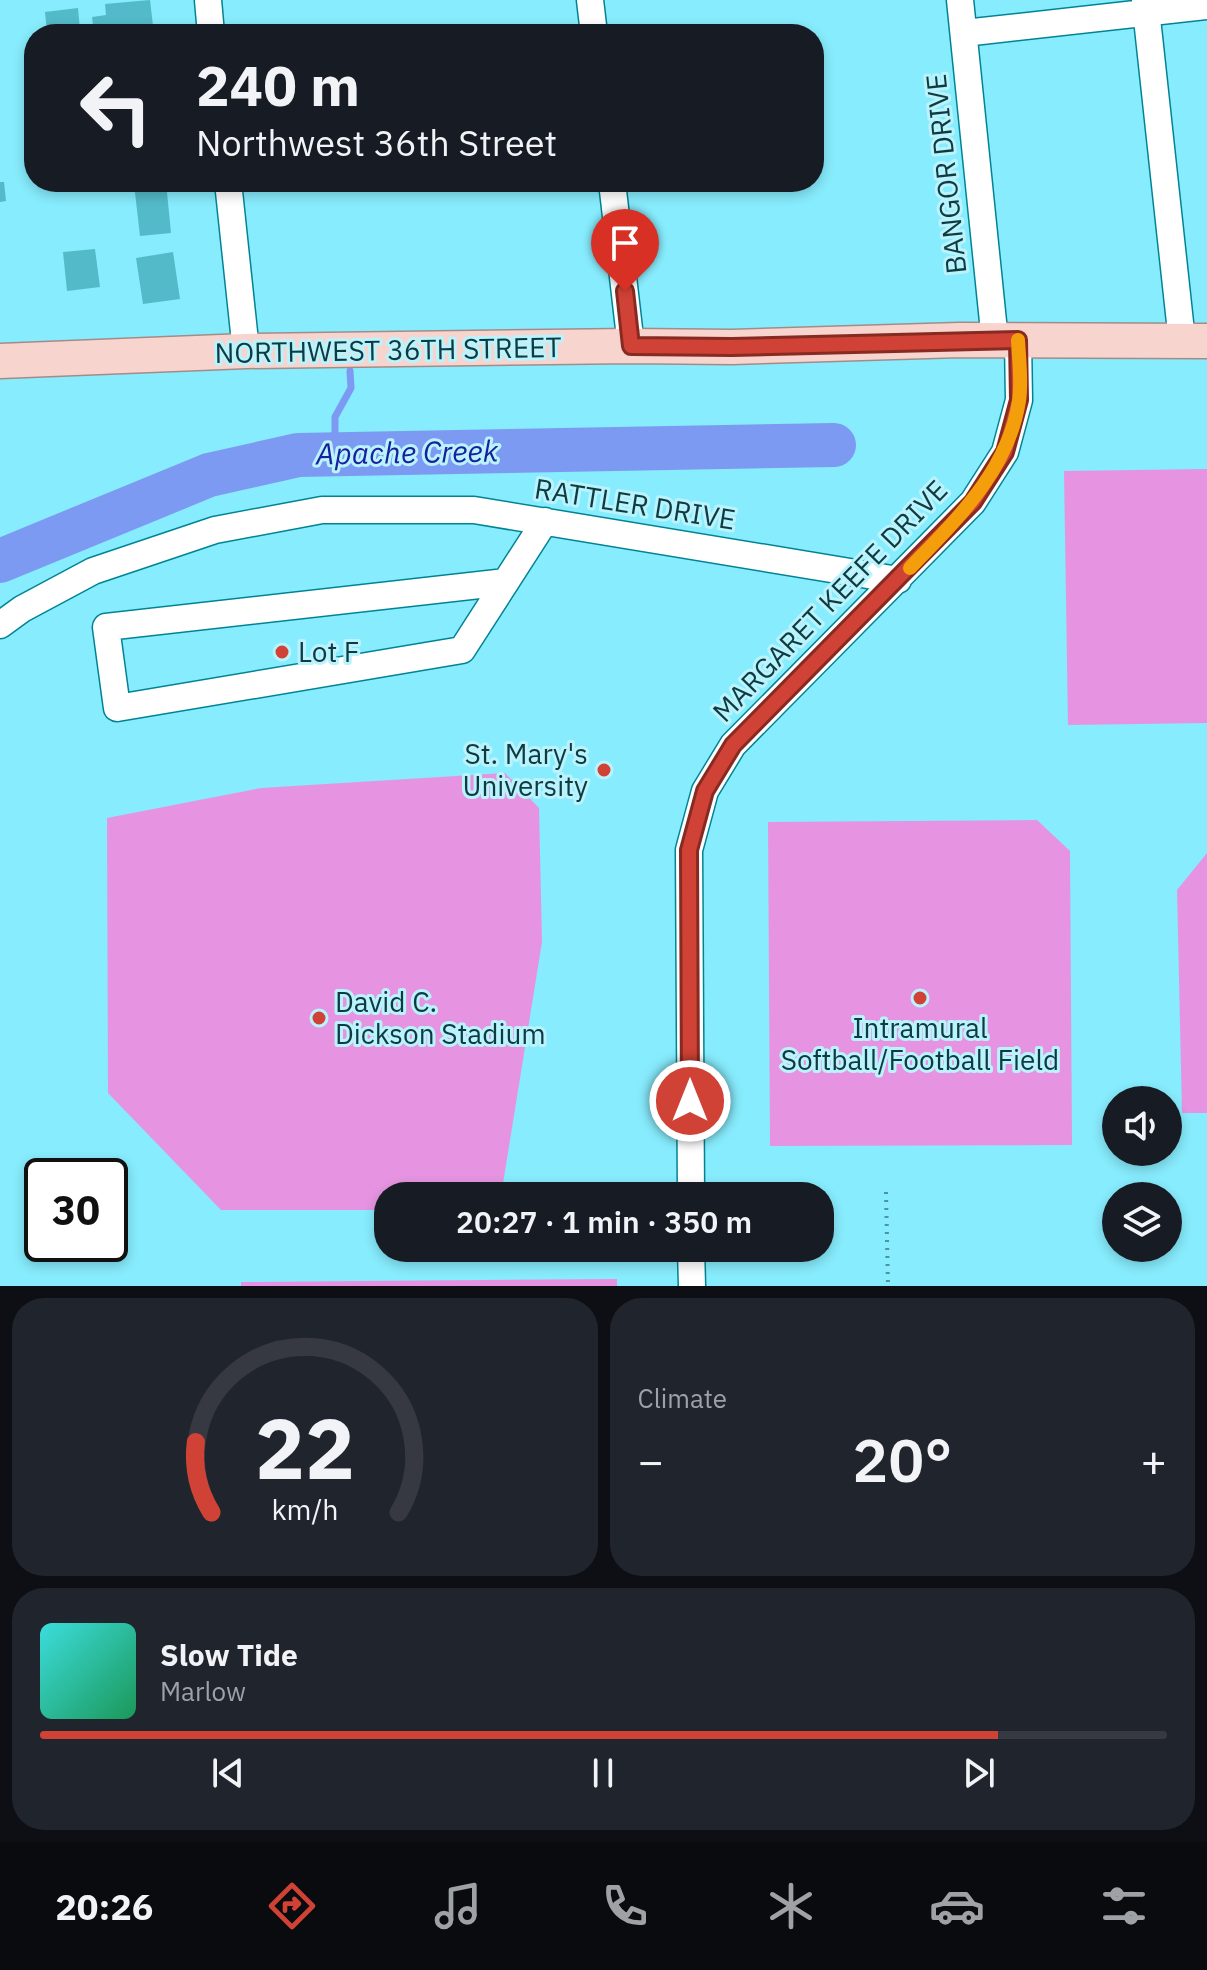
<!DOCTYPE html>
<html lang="en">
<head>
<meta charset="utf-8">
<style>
	body { margin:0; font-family:"IBM Plex Sans",sans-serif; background:#20242c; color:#f1f3f6; height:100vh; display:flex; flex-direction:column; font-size:30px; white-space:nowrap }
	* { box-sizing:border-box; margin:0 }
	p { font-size:26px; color:#9ea1a6 }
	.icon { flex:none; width:44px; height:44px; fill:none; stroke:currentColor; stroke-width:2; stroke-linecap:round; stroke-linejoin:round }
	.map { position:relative; height:1286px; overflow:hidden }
	.drawer { display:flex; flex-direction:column; gap:12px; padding:12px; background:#0d0f14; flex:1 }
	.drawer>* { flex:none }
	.guide { position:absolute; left:24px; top:24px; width:800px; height:168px; border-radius:32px; box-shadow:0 4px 12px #0003; background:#171b24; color:#f1f3f6; overflow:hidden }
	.buttons { position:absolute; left:1102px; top:1086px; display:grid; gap:16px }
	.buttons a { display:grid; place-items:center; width:80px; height:80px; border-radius:50%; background:#171b24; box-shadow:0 4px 12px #0003; font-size:40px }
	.speed { position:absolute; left:24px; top:1158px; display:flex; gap:16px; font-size:40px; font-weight:700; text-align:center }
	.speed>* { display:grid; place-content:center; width:104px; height:104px; border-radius:50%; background:#171b24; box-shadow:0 4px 12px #0003; line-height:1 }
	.speed .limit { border:4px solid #111; border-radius:12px; background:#fff; color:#111 }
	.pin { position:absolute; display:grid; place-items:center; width:68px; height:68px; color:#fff; margin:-82px -34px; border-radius:50% 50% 50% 0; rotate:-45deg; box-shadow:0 0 8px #0007 }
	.pin .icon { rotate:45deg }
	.me { position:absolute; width:88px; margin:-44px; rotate:0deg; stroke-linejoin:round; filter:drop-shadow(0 0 6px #0008) }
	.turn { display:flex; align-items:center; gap:28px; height:168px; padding:0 40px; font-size:36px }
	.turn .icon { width:104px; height:104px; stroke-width:2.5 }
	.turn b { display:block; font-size:56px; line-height:68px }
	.big { font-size:60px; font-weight:600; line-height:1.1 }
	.drawer .card { flex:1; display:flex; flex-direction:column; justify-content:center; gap:12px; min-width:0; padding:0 28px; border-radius:32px; background:#20242c }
	.drawer .dial { align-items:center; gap:0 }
	.dial svg { height:208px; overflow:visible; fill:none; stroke:#363941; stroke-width:7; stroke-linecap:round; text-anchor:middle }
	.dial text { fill:#f1f3f6; stroke:none }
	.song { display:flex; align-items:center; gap:24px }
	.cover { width:96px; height:96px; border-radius:12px; background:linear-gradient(135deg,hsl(180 70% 55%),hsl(150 70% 35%)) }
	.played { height:8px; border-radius:4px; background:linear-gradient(90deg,#cf4235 85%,#363941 85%) }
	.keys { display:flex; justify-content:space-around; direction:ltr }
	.heat { display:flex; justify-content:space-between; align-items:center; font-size:44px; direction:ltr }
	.drawer .tiles { flex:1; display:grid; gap:12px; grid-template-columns:1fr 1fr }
	.card:last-child { grid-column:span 2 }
	.trip { position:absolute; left:374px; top:1182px; width:460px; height:80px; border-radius:32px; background:#171b24; box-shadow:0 4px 12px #0003; font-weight:600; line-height:80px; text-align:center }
	.menu { display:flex; height:128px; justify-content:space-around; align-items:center; background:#090b0e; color:#9ea1a6 }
	.menu .icon { width:56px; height:56px }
	.menu .current { color:#cf4235 }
	.menu b { font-size:36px; color:#f1f3f6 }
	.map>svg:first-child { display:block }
	.green { fill:#e694e1 }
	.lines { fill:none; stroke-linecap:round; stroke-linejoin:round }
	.stream { stroke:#7d9af2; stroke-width:7 }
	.river { stroke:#7d9af2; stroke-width:44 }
	.building { fill:#53bac9 }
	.minor-casing { stroke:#008494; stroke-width:29 }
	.major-casing { stroke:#a38c88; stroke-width:37 }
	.path { stroke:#4b94a0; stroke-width:4; stroke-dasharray:2 6; stroke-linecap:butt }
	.minor { stroke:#fff; stroke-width:26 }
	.major { stroke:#f8d4ce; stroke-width:34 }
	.route-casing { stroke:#872b22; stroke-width:20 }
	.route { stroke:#cf4235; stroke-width:14 }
	.slow { stroke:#f59e0b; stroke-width:14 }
	.poi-dot { fill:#cf4235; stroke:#baf3fc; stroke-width:3 }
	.labels { text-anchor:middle; stroke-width:6; stroke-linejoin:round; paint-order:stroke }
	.street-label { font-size:28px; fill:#0e3b42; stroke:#baf3fc }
	.poi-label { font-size:28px; fill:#0e3b42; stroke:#baf3fc; text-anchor:start }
	.water-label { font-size:30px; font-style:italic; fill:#191f9f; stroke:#baf3fc }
</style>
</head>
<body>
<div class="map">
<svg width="1207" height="1286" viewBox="0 0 1207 1286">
	<rect width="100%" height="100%" fill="#87ecfd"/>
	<path class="green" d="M 1207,469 L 1207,723 L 1068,725 L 1064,471 Z
		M 505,773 L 539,808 L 542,942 L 501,1196 L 388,1196 L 388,1210 L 221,1210 L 108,1093 L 107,818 L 261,788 Z
		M 1037,820 L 1070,851 L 1072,1145 L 770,1146 L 768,822 Z
		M 1207,853 L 1207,1113 L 1182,1113 L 1177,890 Z
		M 617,1279 L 617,1286 L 241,1286 L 241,1282 Z"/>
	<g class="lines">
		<path class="stream" d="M 335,454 L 335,417 L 351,388 L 350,371"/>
		<path class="river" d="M 0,561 L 209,475 L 298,455 L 834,445"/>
	</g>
	<path class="building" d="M 150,0 L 154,34 L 94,34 L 92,17 L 106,15 L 105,4 Z
		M 78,8 L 80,30 L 47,33 L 45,12 Z
		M 0,182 L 4,182 L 6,201 L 0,202 Z
		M 166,182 L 171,233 L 140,236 L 134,184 Z
		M 95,249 L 100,287 L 67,291 L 63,252 Z
		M 173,252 L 180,299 L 143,304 L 136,258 Z"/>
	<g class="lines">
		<g class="minor-casing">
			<path id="minor" d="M 208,0 L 211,34
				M 590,0 L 594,34
				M 960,0 L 995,341
				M 1145,0 L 1182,341
				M 964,33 L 1207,6
				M 228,182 L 246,351
				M 612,182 L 631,346
				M 506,582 L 106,627 L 117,708 L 462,650 L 545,521
				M 0,625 L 22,609 L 93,571 L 215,530 L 322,510 L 474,510 L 898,580
				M 691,1196 L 689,850 L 705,791 L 733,745 L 973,502 L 1005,452 L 1019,400 L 1018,340
				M 691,1248 L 692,1286"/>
		</g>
		<g class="major-casing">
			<path id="major" d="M 0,361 L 246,351 L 631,346 L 732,347 L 960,340 L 1207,341"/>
		</g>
		<path class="path" d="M 886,1192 L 888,1286"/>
		<use href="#minor" class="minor"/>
		<use href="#major" class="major"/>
	</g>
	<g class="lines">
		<g class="route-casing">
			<path id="route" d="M 625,291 L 631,346 L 732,347 L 1018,340 L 1019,400 L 1005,452 L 973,502 L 733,745 L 705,791 L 689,850 L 690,1101"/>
		</g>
		<use href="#route" class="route"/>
		<path class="slow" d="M 910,568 C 957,519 1008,471 1019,401 C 1022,382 1019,359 1018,340"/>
	</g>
	<g class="poi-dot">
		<circle cx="282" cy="652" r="8"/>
		<circle cx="604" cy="770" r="8"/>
		<circle cx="920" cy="998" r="8"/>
		<circle cx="319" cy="1018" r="8"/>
	</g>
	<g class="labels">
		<g class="street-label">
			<text transform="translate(946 174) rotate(-96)" y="10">BANGOR DRIVE</text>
			<text transform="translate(388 350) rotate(-1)" y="10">NORTHWEST 36TH STREET</text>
			<text transform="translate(635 504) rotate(9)" y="10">RATTLER DRIVE</text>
			<text transform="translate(830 601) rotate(-46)" y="10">MARGARET KEEFE DRIVE</text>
		</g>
		<g class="poi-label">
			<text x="298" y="662">Lot F</text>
			<text x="588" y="764" text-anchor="end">St. Mary's<tspan x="588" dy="32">University</tspan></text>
			<text x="335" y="1012">David C.<tspan x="335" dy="32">Dickson Stadium</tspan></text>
			<text x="920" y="1038" text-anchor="middle">Intramural<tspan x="920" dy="32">Softball/Football Field</tspan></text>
		</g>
		<g class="water-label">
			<text transform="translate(407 453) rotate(-1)" y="10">Apache Creek</text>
		</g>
	</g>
</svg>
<div class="buttons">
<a><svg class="icon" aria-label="sound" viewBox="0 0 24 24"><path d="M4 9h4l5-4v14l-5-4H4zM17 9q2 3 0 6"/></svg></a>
<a><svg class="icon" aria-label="layers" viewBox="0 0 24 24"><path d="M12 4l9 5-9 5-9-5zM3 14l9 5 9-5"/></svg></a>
</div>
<div class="speed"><div class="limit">30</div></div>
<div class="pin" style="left:625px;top:291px;background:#d93025"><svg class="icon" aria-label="arrive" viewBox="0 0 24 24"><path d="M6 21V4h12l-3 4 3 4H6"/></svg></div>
<svg class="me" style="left:690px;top:1101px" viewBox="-20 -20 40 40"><circle r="17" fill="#cf4235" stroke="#fff" stroke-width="3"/><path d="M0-11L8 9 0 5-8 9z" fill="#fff"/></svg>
<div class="trip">20:27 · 1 min · 350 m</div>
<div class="guide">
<div class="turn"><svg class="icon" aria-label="left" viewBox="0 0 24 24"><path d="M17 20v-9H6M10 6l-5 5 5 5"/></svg><div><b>240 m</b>Northwest 36th Street</div></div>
</div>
</div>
<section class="drawer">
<div class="tiles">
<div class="card dial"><svg viewBox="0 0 100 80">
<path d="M14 69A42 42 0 1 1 86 69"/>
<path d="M14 69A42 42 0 0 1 8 42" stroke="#cf4235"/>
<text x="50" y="56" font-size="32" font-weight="700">22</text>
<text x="50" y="72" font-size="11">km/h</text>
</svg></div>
<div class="card"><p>Climate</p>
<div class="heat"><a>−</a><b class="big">20°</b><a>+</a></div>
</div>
<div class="card">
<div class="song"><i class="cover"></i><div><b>Slow Tide</b><p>Marlow</p></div></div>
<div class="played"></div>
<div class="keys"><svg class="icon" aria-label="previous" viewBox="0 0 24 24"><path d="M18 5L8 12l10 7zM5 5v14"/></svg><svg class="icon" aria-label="pause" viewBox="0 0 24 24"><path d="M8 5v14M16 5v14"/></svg><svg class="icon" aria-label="next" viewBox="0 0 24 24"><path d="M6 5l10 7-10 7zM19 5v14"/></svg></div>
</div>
</div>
</section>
<nav class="menu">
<b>20:26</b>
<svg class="icon current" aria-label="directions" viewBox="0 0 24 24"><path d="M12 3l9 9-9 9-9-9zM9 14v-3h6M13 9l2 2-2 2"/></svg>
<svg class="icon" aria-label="music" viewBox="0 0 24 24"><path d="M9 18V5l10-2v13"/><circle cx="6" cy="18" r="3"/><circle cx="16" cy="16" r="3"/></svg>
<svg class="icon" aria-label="phone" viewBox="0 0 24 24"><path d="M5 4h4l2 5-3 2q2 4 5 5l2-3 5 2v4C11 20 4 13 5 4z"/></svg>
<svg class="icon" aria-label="climate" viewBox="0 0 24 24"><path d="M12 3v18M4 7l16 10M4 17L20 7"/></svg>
<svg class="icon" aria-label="car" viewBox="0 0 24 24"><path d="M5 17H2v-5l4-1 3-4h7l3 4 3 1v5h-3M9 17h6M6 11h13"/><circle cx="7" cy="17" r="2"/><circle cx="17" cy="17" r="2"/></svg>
<svg class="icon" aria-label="filters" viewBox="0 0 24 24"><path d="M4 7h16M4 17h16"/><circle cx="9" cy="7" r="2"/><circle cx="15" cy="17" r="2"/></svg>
</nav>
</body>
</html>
